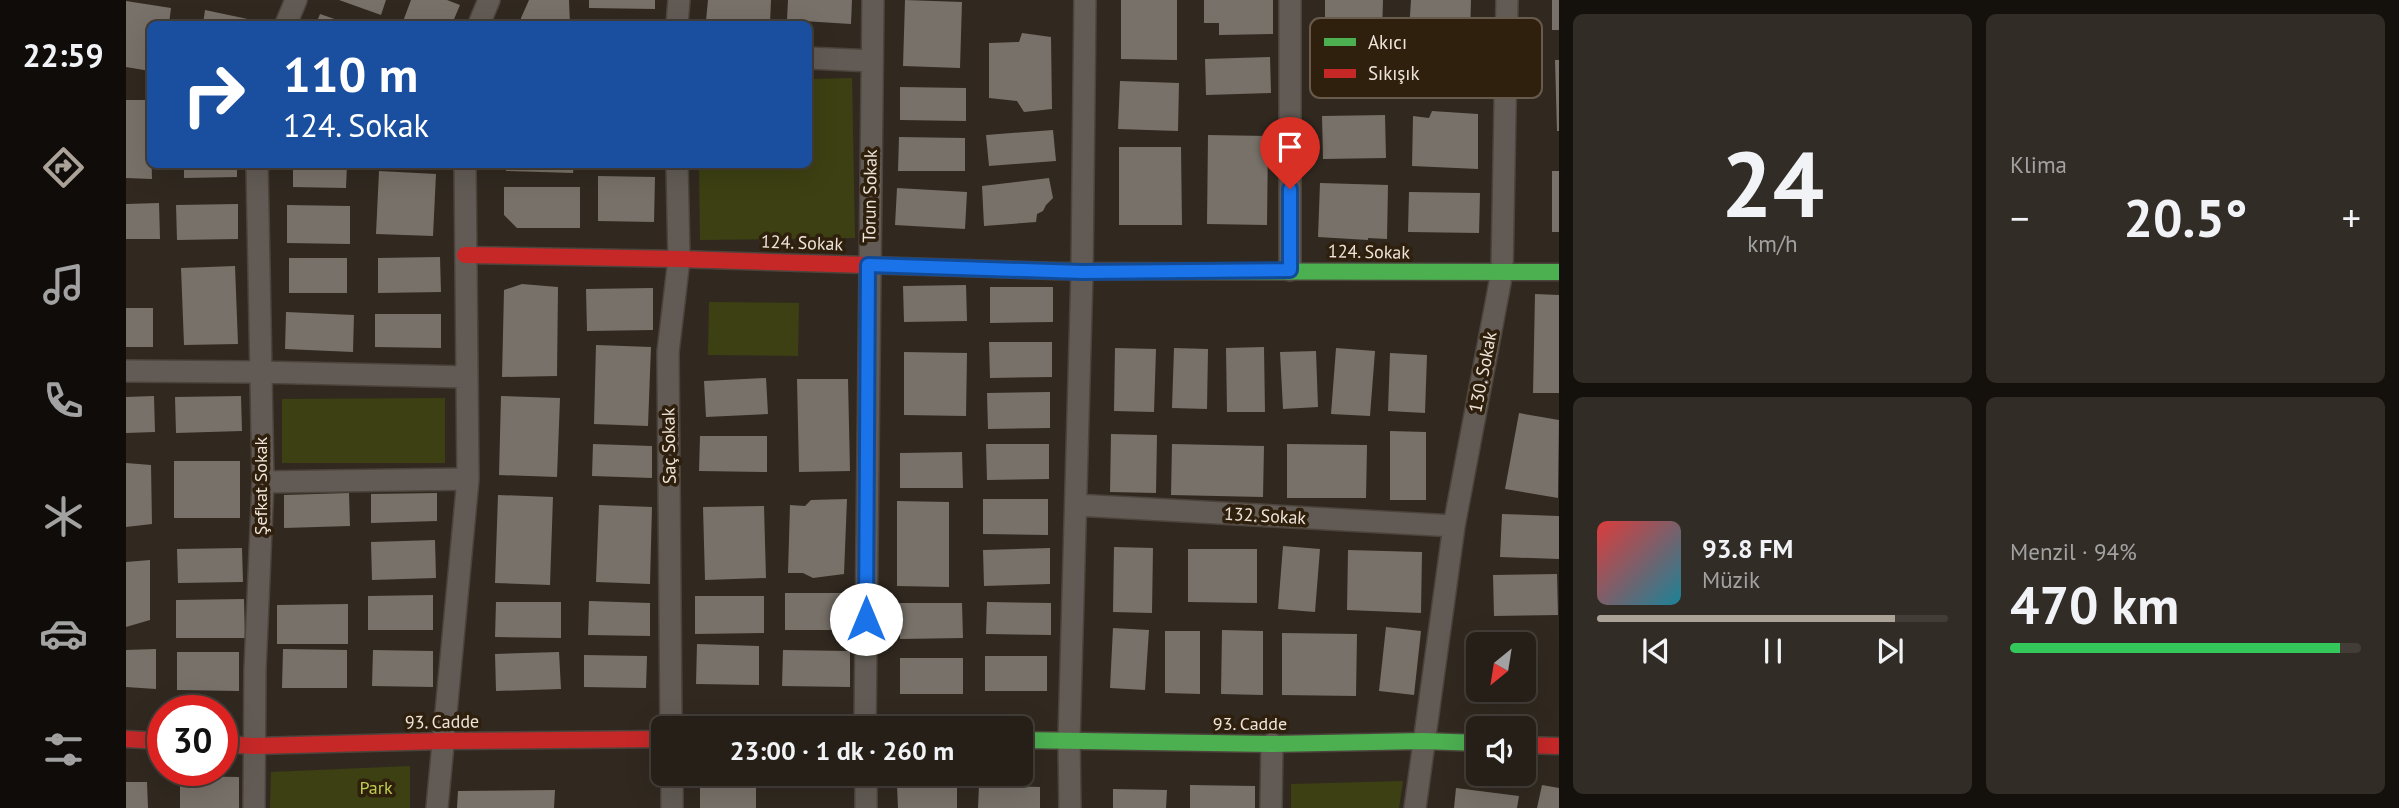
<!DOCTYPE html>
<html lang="tr">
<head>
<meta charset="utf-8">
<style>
	body { margin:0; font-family:"PT Sans",sans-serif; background:#312c25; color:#f1f3f6; height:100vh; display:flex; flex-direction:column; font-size:26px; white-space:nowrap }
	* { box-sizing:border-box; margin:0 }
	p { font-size:23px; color:#a3a2a2 }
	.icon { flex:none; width:38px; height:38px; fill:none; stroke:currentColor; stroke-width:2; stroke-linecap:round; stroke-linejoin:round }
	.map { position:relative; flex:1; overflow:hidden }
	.side { display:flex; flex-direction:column; gap:14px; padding:14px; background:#14110d; width:840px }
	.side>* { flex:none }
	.hud { position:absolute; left:21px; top:21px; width:665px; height:147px; border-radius:10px; box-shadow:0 7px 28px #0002,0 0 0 2px #423d37; background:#1a4fa0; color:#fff; overflow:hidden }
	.needle { width:46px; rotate:210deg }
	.controls { position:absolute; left:1340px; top:632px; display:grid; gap:14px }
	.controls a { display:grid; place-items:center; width:70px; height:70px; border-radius:10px; background:#251f18; box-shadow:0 7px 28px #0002,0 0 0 2px #423d37; font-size:35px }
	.speed { position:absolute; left:21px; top:695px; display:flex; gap:14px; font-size:35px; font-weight:700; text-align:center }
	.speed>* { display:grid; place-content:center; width:91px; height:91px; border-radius:50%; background:#251f18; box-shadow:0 7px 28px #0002,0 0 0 2px #423d37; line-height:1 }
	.speed .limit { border:10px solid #d22; background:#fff; color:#111 }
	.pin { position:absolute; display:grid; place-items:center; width:60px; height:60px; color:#fff; margin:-72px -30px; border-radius:50% 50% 50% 0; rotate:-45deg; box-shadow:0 0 7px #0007 }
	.pin .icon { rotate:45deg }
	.me { position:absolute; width:77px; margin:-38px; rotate:0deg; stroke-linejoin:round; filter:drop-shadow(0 0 5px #0008) }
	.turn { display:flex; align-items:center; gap:24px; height:147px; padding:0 21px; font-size:32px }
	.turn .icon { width:91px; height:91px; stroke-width:2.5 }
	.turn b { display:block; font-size:49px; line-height:60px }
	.big { font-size:52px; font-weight:700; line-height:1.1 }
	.side .widget { flex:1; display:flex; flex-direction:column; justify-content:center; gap:10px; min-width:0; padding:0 24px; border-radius:10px; background:#312c25 }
	.side .dial { align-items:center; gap:0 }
	.dial b { font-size:91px; line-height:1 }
	.song { display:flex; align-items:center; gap:21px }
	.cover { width:84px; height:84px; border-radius:10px; background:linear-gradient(135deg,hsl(0 70% 55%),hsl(190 70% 35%)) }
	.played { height:7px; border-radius:4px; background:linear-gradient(90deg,#aca398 85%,#423d37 85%) }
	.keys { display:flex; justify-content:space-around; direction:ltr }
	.heat { display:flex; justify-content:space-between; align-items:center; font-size:38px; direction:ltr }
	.charge { height:10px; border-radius:5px; background:linear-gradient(90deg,#34c759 94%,#423d37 0) }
	.side .tiles { flex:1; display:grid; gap:14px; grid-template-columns:repeat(2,1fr) }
	.trip { position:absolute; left:525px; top:716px; width:382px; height:70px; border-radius:10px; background:#251f18; box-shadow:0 7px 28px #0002,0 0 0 2px #423d37; font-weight:700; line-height:70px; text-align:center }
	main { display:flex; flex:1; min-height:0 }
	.tabs { display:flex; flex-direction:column; width:126px; justify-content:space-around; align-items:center; background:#0f0c0a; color:#a3a2a2 }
	.tabs .icon { width:49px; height:49px }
	.tabs .current { color:#aca398 }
	.tabs b { font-size:32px; color:#f1f3f6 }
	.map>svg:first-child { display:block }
	.green { fill:#3c4012 }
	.building { fill:#787169; fill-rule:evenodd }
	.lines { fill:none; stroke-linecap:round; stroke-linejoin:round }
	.street-casing { stroke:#4c443c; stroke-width:24 }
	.fast-casing { stroke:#4c443c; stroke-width:19 }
	.jam-casing { stroke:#4c443c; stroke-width:19 }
	.street { stroke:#625b55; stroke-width:21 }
	.fast { stroke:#4caf50; stroke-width:16 }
	.jam { stroke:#c62828; stroke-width:16 }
	.route-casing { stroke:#114b97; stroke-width:18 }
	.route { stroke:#1a73e8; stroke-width:12 }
	.labels { text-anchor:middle; stroke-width:7; stroke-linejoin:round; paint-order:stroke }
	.street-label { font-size:18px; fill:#eee4d9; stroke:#2f200e }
	.park-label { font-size:18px; fill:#bdcd4c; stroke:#2f200e }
	.key { fill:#2f200e; stroke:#685b4b; stroke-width:2 }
	.key-label { font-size:19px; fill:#eee4d9 }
</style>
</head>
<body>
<main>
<nav class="tabs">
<b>22:59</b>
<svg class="icon current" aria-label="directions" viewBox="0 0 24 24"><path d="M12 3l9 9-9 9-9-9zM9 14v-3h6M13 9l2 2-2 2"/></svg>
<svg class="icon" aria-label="music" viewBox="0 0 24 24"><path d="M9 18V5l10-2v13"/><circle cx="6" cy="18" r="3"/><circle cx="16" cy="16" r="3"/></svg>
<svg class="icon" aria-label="phone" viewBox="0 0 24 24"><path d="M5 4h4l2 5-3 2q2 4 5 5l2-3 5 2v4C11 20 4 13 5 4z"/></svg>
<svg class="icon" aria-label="climate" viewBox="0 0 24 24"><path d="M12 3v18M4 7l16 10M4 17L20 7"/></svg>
<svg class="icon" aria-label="car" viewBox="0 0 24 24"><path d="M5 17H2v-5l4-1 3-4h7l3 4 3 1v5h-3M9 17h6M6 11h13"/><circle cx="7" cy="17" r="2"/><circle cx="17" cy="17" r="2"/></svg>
<svg class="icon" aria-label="filters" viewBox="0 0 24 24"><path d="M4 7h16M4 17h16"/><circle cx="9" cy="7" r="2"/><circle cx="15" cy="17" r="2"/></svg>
</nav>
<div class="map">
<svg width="1433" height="808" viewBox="0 0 1433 808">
	<rect width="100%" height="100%" fill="#312920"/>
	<path class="green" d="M 726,78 L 729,238 L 574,240 L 573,165 L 682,164 L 683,79 Z
		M 583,302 L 673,303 L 672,356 L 582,355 Z
		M 319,398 L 319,463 L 156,463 L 156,399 Z
		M 284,766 L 284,808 L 144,808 L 145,772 Z
		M 1277,781 L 1273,808 L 1165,808 L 1165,784 Z"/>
	<path class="building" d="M 213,0 L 260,0 L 255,15 Z
		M 285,0 L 321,0 L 334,5 L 326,24 L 276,24 Z
		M 403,0 L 443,0 L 444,24 L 395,24 L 395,18 Z
		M 463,0 L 529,0 L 529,9 L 463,8 Z
		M 582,0 L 645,0 L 644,24 L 580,21 Z
		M 662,0 L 726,0 L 725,24 L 661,20 Z
		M 779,0 L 836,2 L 834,68 L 777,66 Z
		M 995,0 L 1051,0 L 1051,60 L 995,59 Z
		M 1078,0 L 1147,0 L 1147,34 L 1093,35 L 1093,23 L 1078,23 Z
		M 1199,0 L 1257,0 L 1256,33 L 1199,31 Z
		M 1285,0 L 1345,0 L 1344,34 L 1283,31 Z
		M 1426,0 L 1433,0 L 1433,30 L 1426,30 Z
		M 0,1 L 45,8 L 43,24 L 24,24 L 24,71 L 0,67 Z
		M 79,10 L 131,21 L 130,24 L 77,24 Z
		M 194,14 L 223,24 L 190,24 Z
		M 896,33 L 925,37 L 926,109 L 898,112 L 891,101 L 863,98 L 863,43 L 893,42 Z
		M 1144,57 L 1145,93 L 1080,95 L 1079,59 Z
		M 1429,60 L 1433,60 L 1433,131 L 1431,131 Z
		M 994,81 L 1053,83 L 1052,131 L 992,129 Z
		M 774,87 L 840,88 L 840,121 L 774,120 Z
		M 0,100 L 24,100 L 26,179 L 0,178 Z
		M 1306,111 L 1352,114 L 1352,169 L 1286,166 L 1287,116 L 1303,118 Z
		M 1259,115 L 1260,158 L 1197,159 L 1196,116 Z
		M 927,130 L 930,161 L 863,166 L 860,135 Z
		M 1082,135 L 1142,136 L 1141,225 L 1081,224 Z
		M 773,137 L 839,138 L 839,171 L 772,171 Z
		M 993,147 L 1055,147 L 1056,225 L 993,225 Z
		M 58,164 L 111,164 L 111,177 L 58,178 Z
		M 167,164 L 221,164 L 220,188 L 167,187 Z
		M 380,164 L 448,164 L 447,173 L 380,171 Z
		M 253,171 L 310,174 L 307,236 L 250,234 Z
		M 1426,171 L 1433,171 L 1433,232 L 1426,232 Z
		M 472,176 L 529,177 L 528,222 L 472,221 Z
		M 923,178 L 927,198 L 920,205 L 917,211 L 911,214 L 910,222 L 858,226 L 856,186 Z
		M 1194,183 L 1262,185 L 1261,239 L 1242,238 L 1242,240 L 1192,237 Z
		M 378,187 L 454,187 L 454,228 L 391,228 L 378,215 Z
		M 771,188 L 841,192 L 839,229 L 769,225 Z
		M 1283,192 L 1354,193 L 1353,233 L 1282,232 Z
		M 33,203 L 34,239 L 0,239 L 0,204 Z
		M 112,204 L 112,239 L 51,240 L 50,205 Z
		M 161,205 L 224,206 L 224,244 L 161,243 Z
		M 314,257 L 315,292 L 252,293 L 252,258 Z
		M 163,258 L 221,258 L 221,293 L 163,293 Z
		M 109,266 L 112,344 L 58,345 L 55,268 Z
		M 396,284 L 432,287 L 431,376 L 376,377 L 378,290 Z
		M 840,285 L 841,321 L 778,322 L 777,286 Z
		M 864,287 L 927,287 L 927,322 L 864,323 Z
		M 527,288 L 527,330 L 461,331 L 460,289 Z
		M 1409,294 L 1433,295 L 1433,393 L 1407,393 Z
		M 0,308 L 27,308 L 27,347 L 0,347 Z
		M 160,312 L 228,315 L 227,352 L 159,349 Z
		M 249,314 L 315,314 L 315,348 L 249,347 Z
		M 863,342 L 926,342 L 926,377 L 864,378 Z
		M 470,345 L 525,347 L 522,426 L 468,424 Z
		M 1138,347 L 1139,412 L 1101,412 L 1100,348 Z
		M 989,348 L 1030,349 L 1028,412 L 988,411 Z
		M 1048,348 L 1082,349 L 1081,409 L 1046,408 Z
		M 1210,348 L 1249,351 L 1244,416 L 1205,414 Z
		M 1190,351 L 1192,407 L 1157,409 L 1154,352 Z
		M 778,352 L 841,353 L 840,416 L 778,415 Z
		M 1264,353 L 1301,355 L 1299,413 L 1262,411 Z
		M 640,378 L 642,414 L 580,417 L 578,381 Z
		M 671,379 L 722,379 L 724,471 L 673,472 Z
		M 924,392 L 924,428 L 862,429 L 861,393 Z
		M 28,396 L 29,432 L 0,433 L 0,397 Z
		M 115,396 L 116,431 L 50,433 L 49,397 Z
		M 375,396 L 434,398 L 431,477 L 373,475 Z
		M 1393,413 L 1433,420 L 1432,498 L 1379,489 Z
		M 1264,431 L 1300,432 L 1300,500 L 1264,500 Z
		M 985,434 L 1031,435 L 1030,493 L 984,492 Z
		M 574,436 L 641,436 L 641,472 L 573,471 Z
		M 467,444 L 526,446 L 526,478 L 466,476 Z
		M 860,444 L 923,444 L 923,479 L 861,480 Z
		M 1046,444 L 1138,446 L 1137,497 L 1045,495 Z
		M 1161,444 L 1241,445 L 1240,498 L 1161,498 Z
		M 836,452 L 837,488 L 774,488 L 774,453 Z
		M 48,461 L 114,461 L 114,518 L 48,518 Z
		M 0,463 L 25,465 L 26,524 L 0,527 Z
		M 223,493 L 224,526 L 158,528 L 158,495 Z
		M 311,493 L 311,521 L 245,523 L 245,494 Z
		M 372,495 L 427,497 L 424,585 L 369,583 Z
		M 721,499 L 718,574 L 687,578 L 677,573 L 662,573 L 664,505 L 679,506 L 685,500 Z
		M 857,499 L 922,499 L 922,535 L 857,534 Z
		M 771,501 L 823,502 L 823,587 L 771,586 Z
		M 473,505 L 526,507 L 524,584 L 470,582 Z
		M 638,506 L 640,578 L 579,580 L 577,507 Z
		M 1376,514 L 1433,516 L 1433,559 L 1374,557 Z
		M 309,540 L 310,578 L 246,580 L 245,542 Z
		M 1157,546 L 1194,549 L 1189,612 L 1152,609 Z
		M 988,547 L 1027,548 L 1026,613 L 987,612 Z
		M 116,548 L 117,582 L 52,583 L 51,549 Z
		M 924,548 L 924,584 L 858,586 L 857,550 Z
		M 1062,549 L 1131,549 L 1131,603 L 1062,602 Z
		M 1222,550 L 1296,552 L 1295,613 L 1221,610 Z
		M 24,560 L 24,620 L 0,627 L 0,562 Z
		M 1431,574 L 1432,615 L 1368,616 L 1367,575 Z
		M 659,593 L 724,593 L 724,630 L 659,630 Z
		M 307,595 L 307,630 L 242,630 L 242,596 Z
		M 569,596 L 638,596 L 638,633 L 569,634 Z
		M 118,599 L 119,638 L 50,638 L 50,600 Z
		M 463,601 L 524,603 L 524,636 L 462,635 Z
		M 370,602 L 435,602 L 435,638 L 369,637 Z
		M 861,602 L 925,603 L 925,635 L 860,634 Z
		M 773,603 L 836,603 L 837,638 L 774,639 Z
		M 222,604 L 222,644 L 151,644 L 151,605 Z
		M 1260,627 L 1295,631 L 1288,695 L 1253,691 Z
		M 987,628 L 1023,630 L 1019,690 L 984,688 Z
		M 1096,630 L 1137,631 L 1137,695 L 1095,694 Z
		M 1039,631 L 1074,631 L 1074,694 L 1039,693 Z
		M 1349,631 L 1409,635 L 1407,693 L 1349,693 ZM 1353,644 L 1398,644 L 1398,690 L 1353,690 Z
		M 1156,633 L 1231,634 L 1230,696 L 1156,695 Z
		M 571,644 L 633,646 L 633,685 L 570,684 Z
		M 30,649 L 30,689 L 0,687 L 0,650 Z
		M 157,649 L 221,650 L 221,688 L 156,688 Z
		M 247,650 L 307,651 L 307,687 L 246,686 Z
		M 657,650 L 724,651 L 724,687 L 656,686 Z
		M 51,652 L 113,652 L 113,691 L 51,690 Z
		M 433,652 L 435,689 L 370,691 L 369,654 Z
		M 458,655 L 521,656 L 520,688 L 458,687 Z
		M 859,656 L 921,656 L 921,691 L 859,691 Z
		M 774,658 L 837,658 L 837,694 L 774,694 Z
		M 54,776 L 113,777 L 113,808 L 54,808 Z
		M 574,778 L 630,779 L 630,808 L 574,808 Z
		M 0,782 L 21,782 L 22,808 L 0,808 Z
		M 771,785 L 831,785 L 831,808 L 772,808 Z
		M 853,785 L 914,787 L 914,808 L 852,808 Z
		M 1064,785 L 1129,786 L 1129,808 L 1064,808 Z
		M 1416,785 L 1433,788 L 1433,808 L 1411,808 Z
		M 1330,788 L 1393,796 L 1391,808 L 1328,808 Z
		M 987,789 L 1041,790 L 1040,808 L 987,808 Z
		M 429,790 L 428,808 L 331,808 L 332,791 Z"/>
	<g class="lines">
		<g class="street-casing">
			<path id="street" d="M 160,24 L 170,0
				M 353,24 L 363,0
				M 551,24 L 553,0
				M 682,58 L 746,61
				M 1164,270 L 1164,0
				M 0,371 L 133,372 L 340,377
				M 137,482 L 342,479
				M 950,505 L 1328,526
				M 545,728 L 542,352 L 553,259 L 551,164
				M 739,728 L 747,0
				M 546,774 L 546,808
				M 740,774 L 740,808
				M 128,808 L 129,670 L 137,482 L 131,164
				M 311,808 L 342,479 L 339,164
				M 944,808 L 943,740 L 956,272 L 959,0
				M 1145,808 L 1146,744
				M 1289,808 L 1328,526 L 1376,272 L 1381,0"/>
		</g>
		<g class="fast-casing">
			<path id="fast" d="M 929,271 L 1433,272
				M 894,740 L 1146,744 L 1297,741 L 1353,743"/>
		</g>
		<g class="jam-casing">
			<path id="jam" d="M 339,255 L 553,259 L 929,271
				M 0,739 L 37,741
				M 96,744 L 128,746 L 317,741 L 537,739
				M 1398,745 L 1433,746"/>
		</g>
		<use href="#street" class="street"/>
		<use href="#fast" class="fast"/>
		<use href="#jam" class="jam"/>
	</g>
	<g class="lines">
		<g class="route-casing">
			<path id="route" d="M 740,619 L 742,265 L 956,272 L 1164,270 L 1164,189"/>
		</g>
		<use href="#route" class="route"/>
	</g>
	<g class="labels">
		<g class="street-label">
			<text transform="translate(744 196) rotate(-89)" y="6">Torun Sokak</text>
			<text transform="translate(676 243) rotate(2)" y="6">124. Sokak</text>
			<text transform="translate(1243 252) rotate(1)" y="6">124. Sokak</text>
			<text transform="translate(1357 372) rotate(-79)" y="6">130. Sokak</text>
			<text transform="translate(543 446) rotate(-91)" y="6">Saç Sokak</text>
			<text transform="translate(135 486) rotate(-90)" y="6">Şefkat Sokak</text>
			<text transform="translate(1139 516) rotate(3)" y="6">132. Sokak</text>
			<text transform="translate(316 722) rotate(-1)" y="6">93. Cadde</text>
			<text x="1124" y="730">93. Cadde</text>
		</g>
		<g class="park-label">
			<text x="250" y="794">Park</text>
		</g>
	</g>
	<rect x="1184" y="18" width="232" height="80" rx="10" class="key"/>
	<rect x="1198" y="38" width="32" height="8" fill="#4caf50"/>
	<rect x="1198" y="69" width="32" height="9" fill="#c62828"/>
	<g class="key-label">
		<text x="1242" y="49">Akıcı</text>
		<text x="1242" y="80">Sıkışık</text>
	</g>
</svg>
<div class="controls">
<a><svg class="needle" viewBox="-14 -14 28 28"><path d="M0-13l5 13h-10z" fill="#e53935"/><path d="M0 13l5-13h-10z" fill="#a3a2a2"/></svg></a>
<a><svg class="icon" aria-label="sound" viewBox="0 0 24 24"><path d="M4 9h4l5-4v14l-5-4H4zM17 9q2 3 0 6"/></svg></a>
</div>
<div class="speed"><div class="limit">30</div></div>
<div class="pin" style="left:1164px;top:189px;background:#d93025"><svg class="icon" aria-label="arrive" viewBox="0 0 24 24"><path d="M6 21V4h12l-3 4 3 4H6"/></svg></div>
<svg class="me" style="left:740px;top:619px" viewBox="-20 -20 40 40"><circle r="19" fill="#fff"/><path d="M0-13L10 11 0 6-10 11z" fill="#1a73e8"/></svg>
<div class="trip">23:00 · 1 dk · 260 m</div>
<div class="hud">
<div class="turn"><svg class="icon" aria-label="right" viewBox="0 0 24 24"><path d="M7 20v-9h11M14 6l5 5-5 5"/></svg><div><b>110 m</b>124. Sokak</div></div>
</div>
</div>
<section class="side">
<div class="tiles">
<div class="widget dial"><b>24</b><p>km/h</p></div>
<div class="widget"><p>Klima</p>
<div class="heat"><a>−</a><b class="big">20.5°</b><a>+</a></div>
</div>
<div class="widget">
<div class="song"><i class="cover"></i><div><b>93.8 FM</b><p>Müzik</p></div></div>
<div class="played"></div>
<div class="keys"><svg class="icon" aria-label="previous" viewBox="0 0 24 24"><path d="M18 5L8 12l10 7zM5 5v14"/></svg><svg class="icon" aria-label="pause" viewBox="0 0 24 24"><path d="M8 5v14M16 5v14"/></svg><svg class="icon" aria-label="next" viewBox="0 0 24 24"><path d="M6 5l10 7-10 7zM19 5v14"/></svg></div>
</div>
<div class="widget"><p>Menzil · 94%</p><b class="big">470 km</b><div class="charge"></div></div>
</div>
</section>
</main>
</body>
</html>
